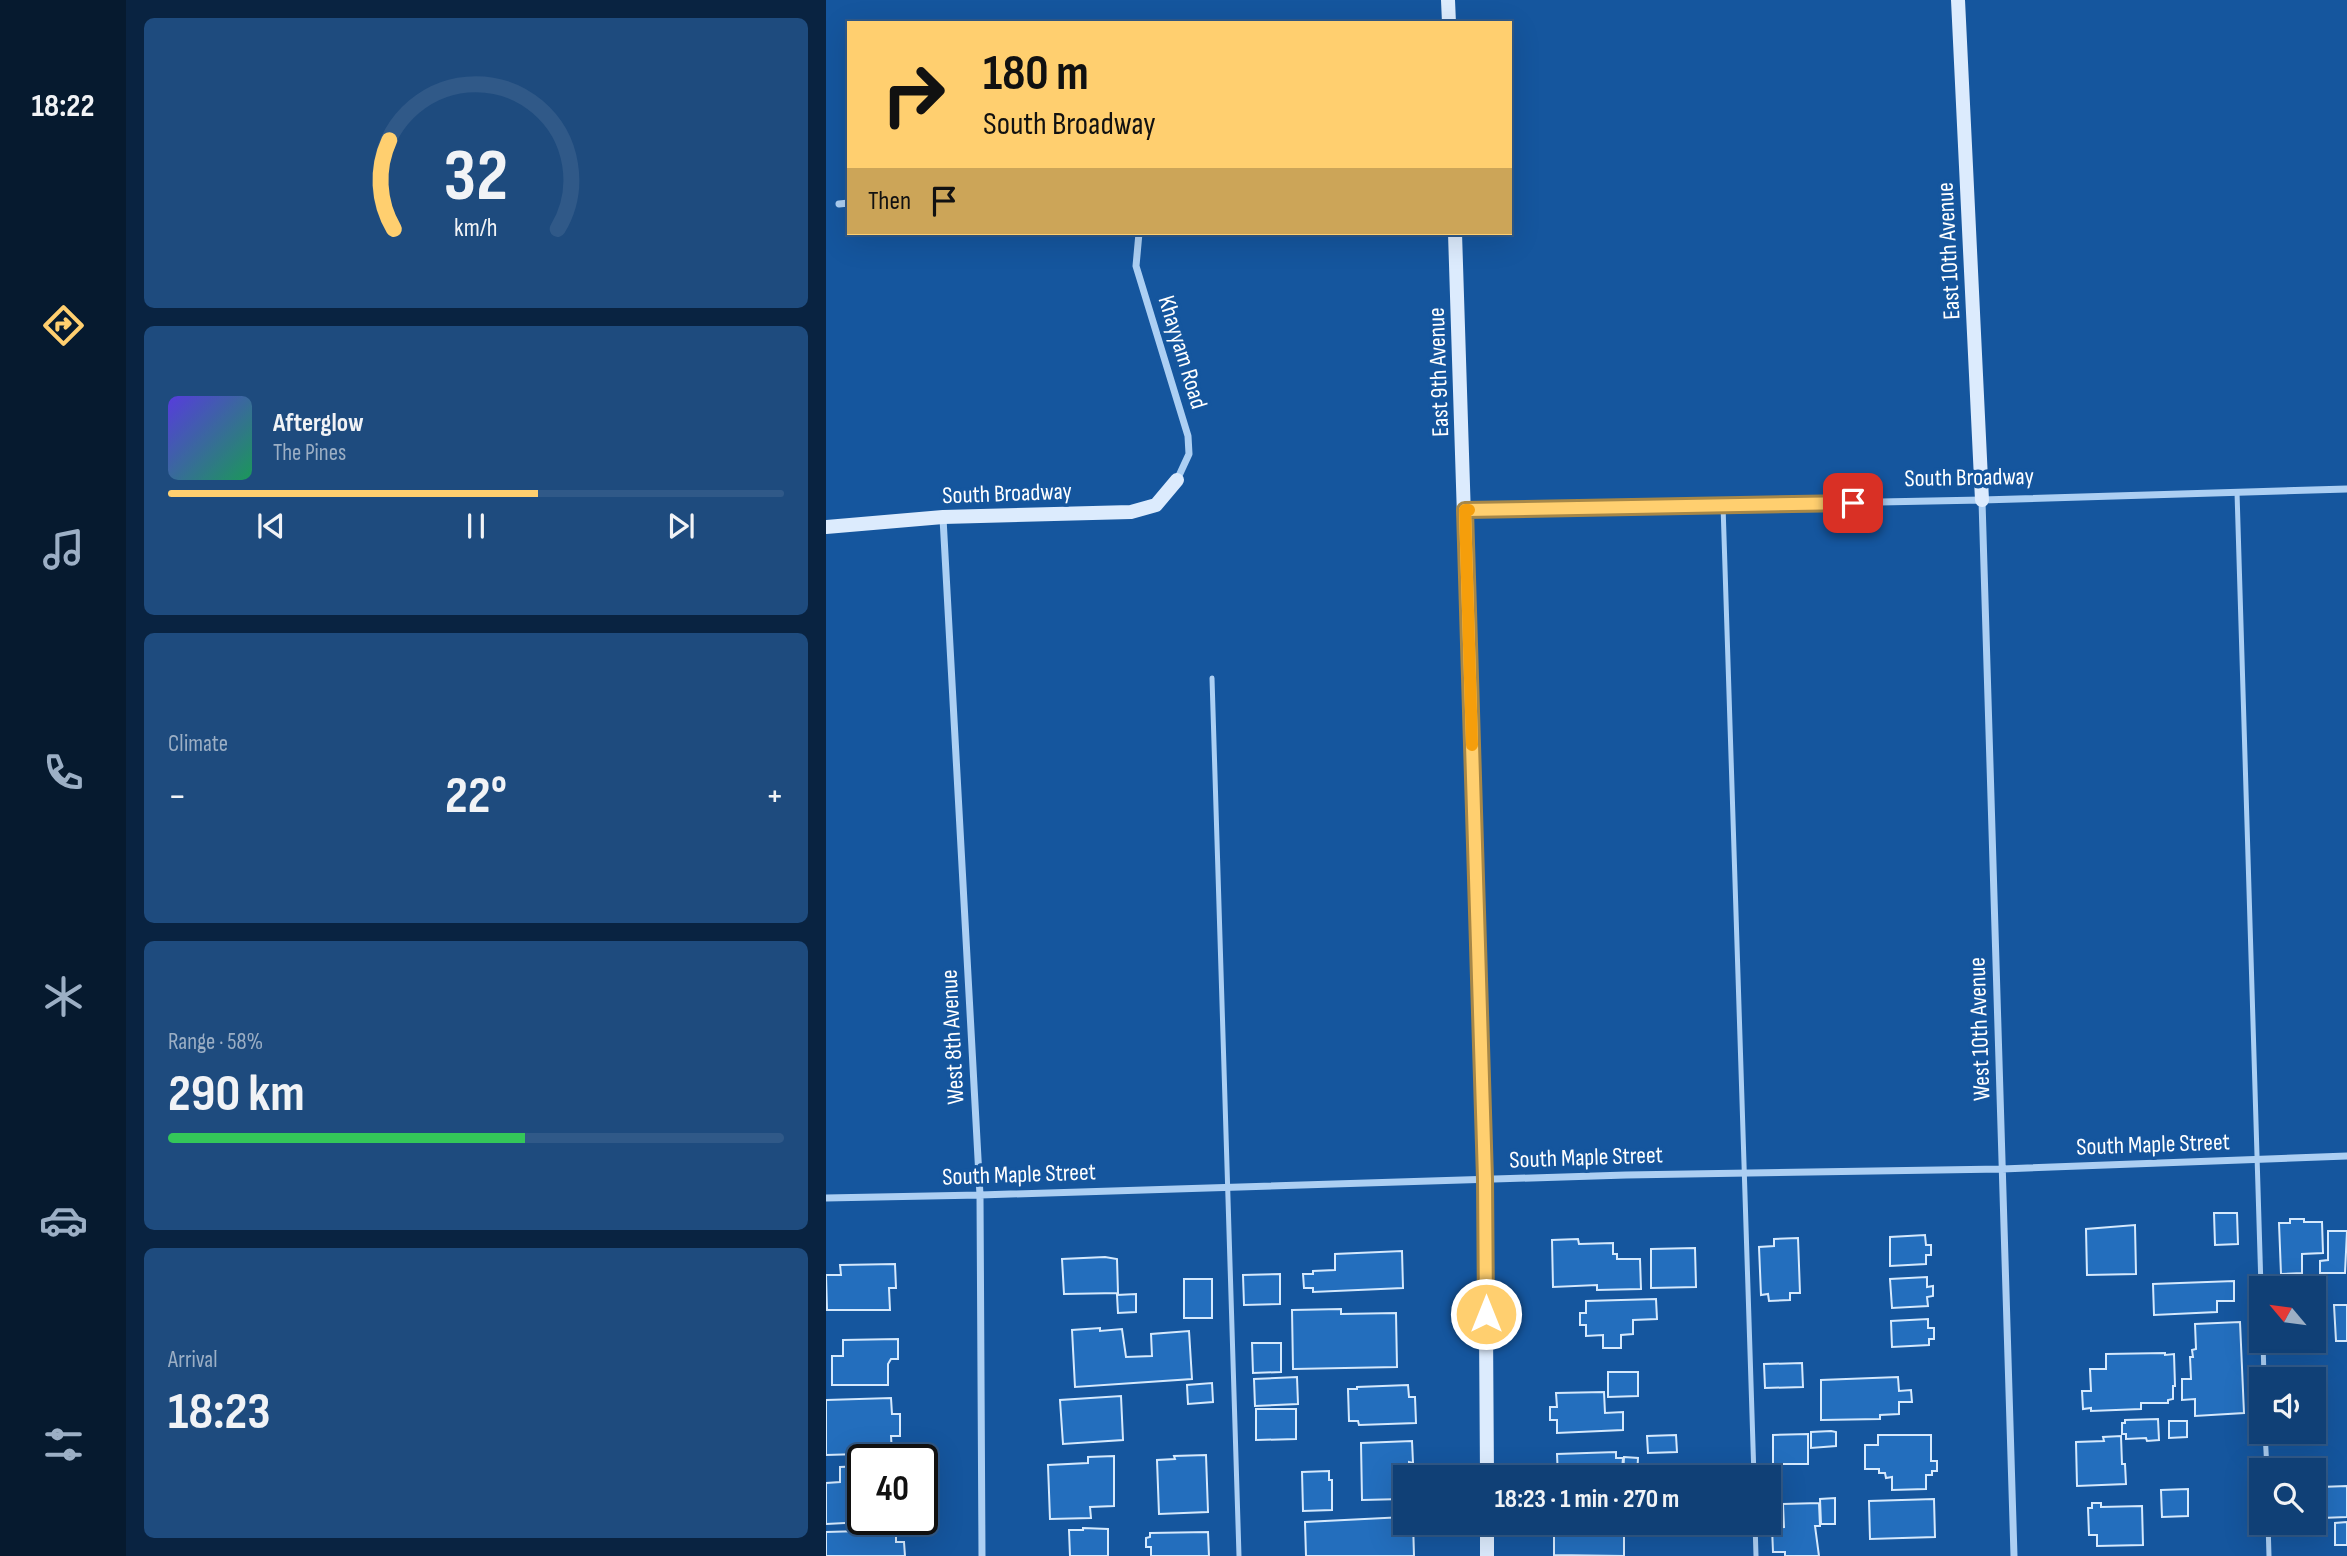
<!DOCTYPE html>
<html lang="en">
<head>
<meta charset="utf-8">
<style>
	body { margin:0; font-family:"Sofia Sans Condensed",sans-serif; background:#1e4b7e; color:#f1f3f6; height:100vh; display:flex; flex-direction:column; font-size:26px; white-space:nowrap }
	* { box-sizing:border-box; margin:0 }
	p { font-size:23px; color:#9cafc5 }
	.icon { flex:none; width:38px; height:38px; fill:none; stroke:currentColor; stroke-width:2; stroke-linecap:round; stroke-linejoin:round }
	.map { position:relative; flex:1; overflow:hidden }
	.panel { display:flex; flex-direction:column; gap:18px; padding:18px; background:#092341; width:700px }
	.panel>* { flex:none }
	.hud { position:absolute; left:21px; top:21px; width:665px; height:214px; border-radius:0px; box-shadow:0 7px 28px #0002,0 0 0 2px #305988; background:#ffcf6f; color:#111; overflow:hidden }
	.needle { width:46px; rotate:299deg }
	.controls { position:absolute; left:1423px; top:1276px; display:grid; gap:14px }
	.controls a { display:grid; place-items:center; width:77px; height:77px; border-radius:0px; background:#104076; box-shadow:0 7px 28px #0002,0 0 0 2px #305988; font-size:35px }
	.speed { position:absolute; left:21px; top:1444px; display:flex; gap:14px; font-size:35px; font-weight:700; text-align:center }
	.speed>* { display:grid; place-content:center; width:91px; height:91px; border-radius:50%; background:#104076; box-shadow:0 7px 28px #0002,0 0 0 2px #305988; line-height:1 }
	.speed .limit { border:4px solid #111; border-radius:10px; background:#fff; color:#111 }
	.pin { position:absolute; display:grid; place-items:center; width:60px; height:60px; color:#fff; margin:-30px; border-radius:14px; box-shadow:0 4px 10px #0006 }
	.me { position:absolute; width:77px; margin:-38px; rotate:0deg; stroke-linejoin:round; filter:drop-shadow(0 0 5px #0008) }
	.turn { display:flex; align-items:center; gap:24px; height:147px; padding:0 21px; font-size:32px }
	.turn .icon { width:91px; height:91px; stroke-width:2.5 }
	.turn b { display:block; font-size:49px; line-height:60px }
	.then { display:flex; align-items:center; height:66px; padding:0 21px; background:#0003; gap:14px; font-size:26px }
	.big { font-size:52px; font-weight:700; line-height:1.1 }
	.panel .card { flex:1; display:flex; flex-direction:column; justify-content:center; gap:10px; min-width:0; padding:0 24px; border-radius:10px; background:#1e4b7e }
	.panel .dial { align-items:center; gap:0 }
	.dial svg { height:182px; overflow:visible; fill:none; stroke:#305988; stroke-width:7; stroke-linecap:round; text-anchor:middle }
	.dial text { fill:#f1f3f6; stroke:none }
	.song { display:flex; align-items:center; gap:21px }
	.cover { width:84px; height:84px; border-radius:10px; background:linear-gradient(135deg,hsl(250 70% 55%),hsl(150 70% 35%)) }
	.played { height:7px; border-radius:4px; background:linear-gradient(90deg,#ffcf6f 60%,#305988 60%) }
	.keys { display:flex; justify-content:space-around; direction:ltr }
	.heat { display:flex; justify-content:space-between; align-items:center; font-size:38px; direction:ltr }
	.charge { height:10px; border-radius:5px; background:linear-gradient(90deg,#34c759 58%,#305988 0) }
	.trip { position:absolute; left:567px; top:1465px; width:388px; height:70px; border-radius:0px; background:#104076; box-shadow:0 7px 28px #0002,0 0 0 2px #305988; font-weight:700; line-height:70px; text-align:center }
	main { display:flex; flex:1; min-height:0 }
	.menu { display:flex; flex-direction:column; width:126px; justify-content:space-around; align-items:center; background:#061a2f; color:#9cafc5 }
	.menu .icon { width:49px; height:49px }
	.menu .selected { color:#ffcf6f }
	.menu b { font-size:32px; color:#f1f3f6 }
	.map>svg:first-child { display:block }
	.building { fill:#236ebd; stroke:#d5e9fd; stroke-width:2 }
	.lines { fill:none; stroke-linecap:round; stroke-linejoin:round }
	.lane { stroke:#accff3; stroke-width:5 }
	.street { stroke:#accff3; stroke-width:7 }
	.secondary { stroke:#dcebfd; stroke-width:14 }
	.route-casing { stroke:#a68748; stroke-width:18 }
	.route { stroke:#ffcf6f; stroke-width:12 }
	.slow { stroke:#f59e0b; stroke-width:12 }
	.labels { text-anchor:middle; stroke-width:7; stroke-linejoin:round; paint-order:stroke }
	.street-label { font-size:24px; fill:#fff; stroke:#15569e }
</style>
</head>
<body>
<main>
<nav class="menu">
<b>18:22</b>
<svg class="icon selected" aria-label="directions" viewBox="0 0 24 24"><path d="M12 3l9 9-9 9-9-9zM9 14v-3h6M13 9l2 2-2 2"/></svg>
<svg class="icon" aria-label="music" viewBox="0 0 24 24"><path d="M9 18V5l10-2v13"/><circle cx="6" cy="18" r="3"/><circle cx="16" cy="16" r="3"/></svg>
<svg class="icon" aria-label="phone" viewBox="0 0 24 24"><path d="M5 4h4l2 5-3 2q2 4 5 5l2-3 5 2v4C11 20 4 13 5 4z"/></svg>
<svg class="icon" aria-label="climate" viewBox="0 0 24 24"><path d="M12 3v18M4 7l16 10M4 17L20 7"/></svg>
<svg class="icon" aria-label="car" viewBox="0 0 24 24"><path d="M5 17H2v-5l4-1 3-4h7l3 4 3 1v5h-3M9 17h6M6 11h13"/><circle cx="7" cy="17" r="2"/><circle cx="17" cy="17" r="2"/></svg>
<svg class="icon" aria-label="filters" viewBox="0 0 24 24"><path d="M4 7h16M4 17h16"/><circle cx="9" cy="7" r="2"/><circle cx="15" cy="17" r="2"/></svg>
</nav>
<section class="panel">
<div class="card dial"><svg viewBox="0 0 100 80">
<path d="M14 69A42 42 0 1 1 86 69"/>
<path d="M14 69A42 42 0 0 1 12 30" stroke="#ffcf6f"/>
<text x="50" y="56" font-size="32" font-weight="700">32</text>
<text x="50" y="72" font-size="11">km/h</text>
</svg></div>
<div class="card">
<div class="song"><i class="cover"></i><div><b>Afterglow</b><p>The Pines</p></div></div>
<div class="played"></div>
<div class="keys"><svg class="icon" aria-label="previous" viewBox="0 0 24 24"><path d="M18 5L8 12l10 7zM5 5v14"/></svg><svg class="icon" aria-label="pause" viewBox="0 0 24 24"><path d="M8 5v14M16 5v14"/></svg><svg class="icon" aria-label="next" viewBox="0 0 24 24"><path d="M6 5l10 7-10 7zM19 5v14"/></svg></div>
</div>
<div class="card"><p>Climate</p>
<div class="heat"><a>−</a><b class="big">22°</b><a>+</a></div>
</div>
<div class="card"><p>Range · 58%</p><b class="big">290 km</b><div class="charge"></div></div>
<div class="card"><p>Arrival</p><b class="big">18:23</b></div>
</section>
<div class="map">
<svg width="1521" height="1556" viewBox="0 0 1521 1556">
	<rect width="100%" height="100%" fill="#15569e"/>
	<path class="building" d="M 1388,1213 L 1411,1213 L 1412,1244 L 1389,1245 Z
		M 1464,1219 L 1478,1219 L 1478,1222 L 1496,1222 L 1497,1253 L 1476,1254 L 1476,1273 L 1455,1274 L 1453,1223 L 1464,1223 Z
		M 1309,1225 L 1310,1274 L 1261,1275 L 1260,1229 Z
		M 1502,1231 L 1521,1231 L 1519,1273 L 1494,1273 L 1494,1261 L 1502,1260 Z
		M 1099,1235 L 1100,1245 L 1105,1245 L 1105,1255 L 1100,1255 L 1100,1264 L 1064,1266 L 1064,1237 Z
		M 972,1238 L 974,1293 L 964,1293 L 964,1300 L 943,1301 L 942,1294 L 935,1295 L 933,1247 L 948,1246 L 948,1239 Z
		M 752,1239 L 753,1244 L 787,1243 L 787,1254 L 791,1254 L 791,1259 L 814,1259 L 815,1289 L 771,1290 L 771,1285 L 727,1287 L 726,1240 Z
		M 869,1248 L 870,1287 L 825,1288 L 825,1249 Z
		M 576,1251 L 577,1288 L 487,1292 L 487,1288 L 478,1288 L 477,1274 L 487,1274 L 487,1271 L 509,1270 L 509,1254 Z
		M 279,1257 L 291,1259 L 292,1293 L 238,1294 L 236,1259 Z
		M 69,1264 L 70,1288 L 63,1288 L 64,1310 L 1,1310 L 0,1275 L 15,1275 L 14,1265 Z
		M 454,1274 L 454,1304 L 418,1305 L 417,1275 Z
		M 1101,1277 L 1101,1287 L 1107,1286 L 1107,1296 L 1101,1297 L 1102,1306 L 1066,1308 L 1064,1279 Z
		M 358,1279 L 386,1279 L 386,1318 L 358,1318 Z
		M 1408,1281 L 1408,1301 L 1391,1301 L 1391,1312 L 1328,1315 L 1327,1284 Z
		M 310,1294 L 310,1312 L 292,1313 L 291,1295 Z
		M 830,1299 L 831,1319 L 807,1320 L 807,1334 L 795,1335 L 795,1348 L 777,1348 L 777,1335 L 760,1336 L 760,1325 L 754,1325 L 754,1313 L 760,1313 L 760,1301 Z
		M 1508,1305 L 1521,1305 L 1521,1341 L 1510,1341 Z
		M 515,1309 L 515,1314 L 570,1313 L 571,1367 L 467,1369 L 466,1310 Z
		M 1102,1319 L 1102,1328 L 1108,1328 L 1108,1339 L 1103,1339 L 1103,1345 L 1066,1347 L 1065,1321 Z
		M 1414,1322 L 1418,1413 L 1369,1416 L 1369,1399 L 1356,1400 L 1356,1379 L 1365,1379 L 1364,1357 L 1367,1357 L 1366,1350 L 1370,1349 L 1369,1324 Z
		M 274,1328 L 274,1331 L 296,1329 L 300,1357 L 326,1356 L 325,1334 L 363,1331 L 366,1379 L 249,1387 L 246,1330 Z
		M 72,1339 L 72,1359 L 65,1359 L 62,1364 L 62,1385 L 6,1385 L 6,1356 L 17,1356 L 17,1340 Z
		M 426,1343 L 455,1343 L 455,1372 L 427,1373 Z
		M 1339,1353 L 1339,1355 L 1348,1354 L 1349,1386 L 1347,1386 L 1347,1399 L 1342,1400 L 1342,1403 L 1315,1403 L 1315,1409 L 1265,1411 L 1265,1408 L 1257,1409 L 1256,1391 L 1265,1391 L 1264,1369 L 1280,1369 L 1280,1354 Z
		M 976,1363 L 977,1387 L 939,1388 L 938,1364 Z
		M 782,1372 L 812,1372 L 812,1396 L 782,1397 Z
		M 471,1377 L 472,1404 L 429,1406 L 428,1379 Z
		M 1072,1377 L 1073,1391 L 1085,1390 L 1086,1402 L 1073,1402 L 1073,1414 L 1054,1415 L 1054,1419 L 995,1420 L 995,1380 Z
		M 386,1383 L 387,1402 L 362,1404 L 361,1385 Z
		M 582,1385 L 583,1397 L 589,1397 L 590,1423 L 533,1425 L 532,1421 L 523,1421 L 522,1389 L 531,1389 L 531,1387 Z
		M 778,1392 L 779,1413 L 797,1412 L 797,1430 L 731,1433 L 731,1420 L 724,1420 L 724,1407 L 731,1407 L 730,1393 Z
		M 295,1396 L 297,1440 L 237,1444 L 234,1400 Z
		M 65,1398 L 66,1414 L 74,1414 L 74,1436 L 65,1436 L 66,1453 L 0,1455 L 0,1400 Z
		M 430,1409 L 470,1409 L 470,1439 L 430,1440 Z
		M 1332,1419 L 1333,1440 L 1321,1441 L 1320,1438 L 1300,1439 L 1300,1434 L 1296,1434 L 1296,1423 L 1299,1423 L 1299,1420 Z
		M 1343,1421 L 1361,1421 L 1361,1437 L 1343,1438 Z
		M 1005,1431 L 1010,1432 L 1010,1446 L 985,1448 L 985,1432 Z
		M 982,1434 L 982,1464 L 947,1464 L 947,1435 Z
		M 850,1435 L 851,1452 L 822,1453 L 821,1436 Z
		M 1052,1435 L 1105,1435 L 1105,1461 L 1111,1461 L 1111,1471 L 1106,1471 L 1106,1475 L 1100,1475 L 1100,1489 L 1066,1490 L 1066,1477 L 1060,1478 L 1059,1473 L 1053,1473 L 1053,1469 L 1039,1469 L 1039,1445 L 1052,1445 Z
		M 1295,1436 L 1296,1464 L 1299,1464 L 1300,1484 L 1251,1486 L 1250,1442 L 1278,1441 L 1277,1437 Z
		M 586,1441 L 587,1463 L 583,1462 L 583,1477 L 579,1477 L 579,1496 L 577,1496 L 577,1499 L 536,1500 L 535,1443 Z
		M 790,1452 L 790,1458 L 797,1458 L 796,1469 L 790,1469 L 790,1477 L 732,1477 L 731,1454 Z
		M 380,1455 L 382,1512 L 333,1514 L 331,1460 L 349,1459 L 348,1456 Z
		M 288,1456 L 288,1506 L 264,1507 L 265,1518 L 224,1519 L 222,1465 L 262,1463 L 262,1457 Z
		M 798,1457 L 812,1458 L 811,1477 L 797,1477 Z
		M 37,1466 L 37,1519 L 77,1520 L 0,1524 L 0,1483 L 14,1482 L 14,1467 Z
		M 503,1471 L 503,1480 L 506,1480 L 506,1510 L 477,1511 L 476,1472 Z
		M 1521,1486 L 1521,1517 L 1495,1518 L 1494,1487 Z
		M 1362,1489 L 1362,1516 L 1336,1517 L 1335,1490 Z
		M 1009,1498 L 1009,1524 L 995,1524 L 994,1499 Z
		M 1108,1499 L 1109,1537 L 1044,1539 L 1043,1501 Z
		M 993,1503 L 994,1526 L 989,1526 L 993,1556 L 959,1556 L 959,1552 L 947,1552 L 946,1528 L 958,1527 L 957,1504 Z
		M 1266,1503 L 1275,1503 L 1275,1507 L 1316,1506 L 1317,1545 L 1271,1546 L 1271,1535 L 1263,1535 L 1262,1508 L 1266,1508 Z
		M 578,1517 L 579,1522 L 587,1522 L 588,1556 L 480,1556 L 479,1522 Z
		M 800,1522 L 827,1522 L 827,1531 L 800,1531 Z
		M 1521,1522 L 1521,1545 L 1509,1545 L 1509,1523 Z
		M 257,1528 L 282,1529 L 282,1556 L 244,1556 L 243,1530 L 257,1530 Z
		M 786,1529 L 798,1529 L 798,1556 L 728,1555 L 728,1533 L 785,1531 Z
		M 70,1530 L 70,1542 L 78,1542 L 79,1556 L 0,1556 L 0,1532 Z
		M 382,1532 L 383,1556 L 325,1556 L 325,1547 L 320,1547 L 320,1538 L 324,1537 L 324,1533 Z"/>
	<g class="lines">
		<path class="lane" d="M 1411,492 L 1435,1288
			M 897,505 L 928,1477
			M 386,678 L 413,1556
			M 1437,1340 L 1438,1379
			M 1439,1432 L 1441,1470
			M 929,1522 L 930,1556
			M 1442,1522 L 1443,1556"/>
		<path class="street" d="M 13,204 L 23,203
			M 313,233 L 310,266 L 362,436 L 363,454 L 351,480
			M 1156,501 L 1188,1556
			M 639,510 L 1156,500 L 1521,489
			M 117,518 L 154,1195 L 156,1556
			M 0,1198 L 154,1195 L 800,1175 L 1176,1169 L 1521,1156"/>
		<path class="secondary" d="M 622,0 L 623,23
			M 1132,0 L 1156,500
			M 629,233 L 659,1179 L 661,1477
			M 0,527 L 117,517 L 305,512 L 330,505 L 351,480
			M 661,1522 L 661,1556"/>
	</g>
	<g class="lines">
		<g class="route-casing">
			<path id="route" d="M 660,1314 L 659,1179 L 639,510 L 1027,503"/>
		</g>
		<use href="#route" class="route"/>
		<path class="slow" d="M 643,510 L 639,510 L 646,745"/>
	</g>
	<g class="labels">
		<g class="street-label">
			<text transform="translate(1122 251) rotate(-93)" y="8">East 10th Avenue</text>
			<text transform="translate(357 352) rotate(73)" y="8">Khayyam Road</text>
			<text transform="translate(612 372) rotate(-92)" y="8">East 9th Avenue</text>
			<text transform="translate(1143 477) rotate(-1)" y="8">South Broadway</text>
			<text transform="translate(181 493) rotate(-2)" y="8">South Broadway</text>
			<text transform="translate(1153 1029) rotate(-92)" y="8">West 10th Avenue</text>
			<text transform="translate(126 1037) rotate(-93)" y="8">West 8th Avenue</text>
			<text transform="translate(1327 1144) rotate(-2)" y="8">South Maple Street</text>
			<text transform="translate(760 1157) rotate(-2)" y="8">South Maple Street</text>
			<text transform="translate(193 1174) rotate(-2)" y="8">South Maple Street</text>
		</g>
	</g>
</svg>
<div class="controls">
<a><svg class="needle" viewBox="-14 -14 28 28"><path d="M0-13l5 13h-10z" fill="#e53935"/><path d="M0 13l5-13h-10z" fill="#9cafc5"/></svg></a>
<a><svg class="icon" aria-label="sound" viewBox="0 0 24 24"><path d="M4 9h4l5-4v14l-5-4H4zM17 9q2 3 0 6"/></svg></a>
<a><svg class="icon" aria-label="search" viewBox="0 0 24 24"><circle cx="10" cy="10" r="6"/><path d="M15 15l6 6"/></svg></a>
</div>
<div class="speed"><div class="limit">40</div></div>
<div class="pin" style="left:1027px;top:503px;background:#d93025"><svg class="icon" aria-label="arrive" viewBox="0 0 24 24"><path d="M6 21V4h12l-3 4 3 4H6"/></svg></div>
<svg class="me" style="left:660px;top:1314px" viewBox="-20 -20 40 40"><circle r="17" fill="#ffcf6f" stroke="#fff" stroke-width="3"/><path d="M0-11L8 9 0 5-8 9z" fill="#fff"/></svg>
<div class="trip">18:23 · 1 min · 270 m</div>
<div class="hud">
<div class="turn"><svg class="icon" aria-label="right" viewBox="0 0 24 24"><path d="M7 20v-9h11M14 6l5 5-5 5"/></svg><div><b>180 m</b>South Broadway</div></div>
<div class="then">Then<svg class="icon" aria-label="arrive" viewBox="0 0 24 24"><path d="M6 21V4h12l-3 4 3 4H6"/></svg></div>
</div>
</div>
</main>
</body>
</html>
